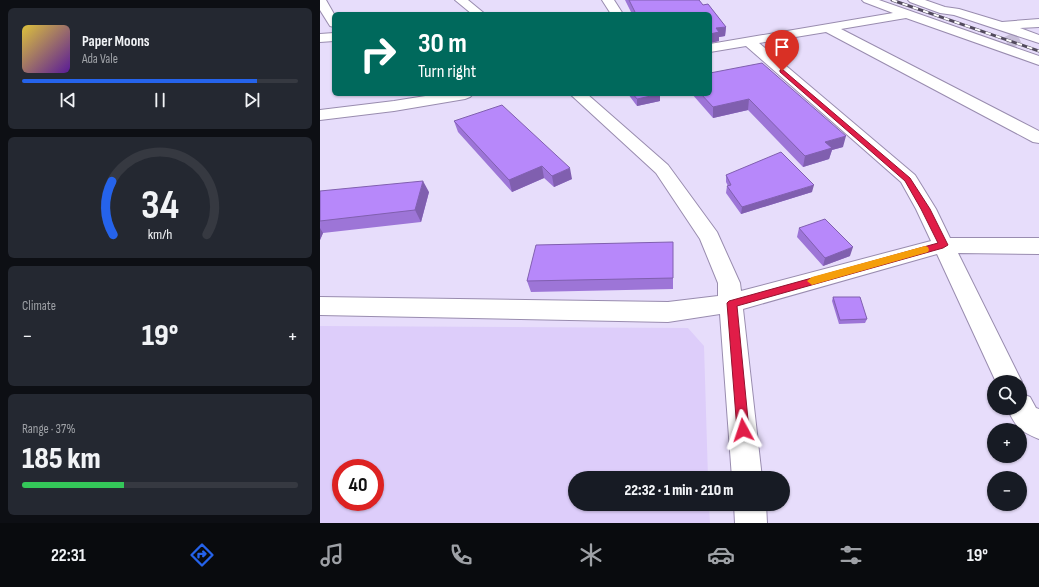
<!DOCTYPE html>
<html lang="en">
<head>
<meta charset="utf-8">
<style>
	body { margin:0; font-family:"Sofia Sans Condensed",sans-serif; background:#242831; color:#f1f3f6; height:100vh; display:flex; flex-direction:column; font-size:15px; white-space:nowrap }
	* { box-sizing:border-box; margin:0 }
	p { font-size:13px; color:#9ea1a6 }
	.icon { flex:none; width:22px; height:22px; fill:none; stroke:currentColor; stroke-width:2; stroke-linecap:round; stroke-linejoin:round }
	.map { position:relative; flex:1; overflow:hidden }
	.sheet { display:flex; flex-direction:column; gap:8px; padding:8px; background:#0d0f14; width:320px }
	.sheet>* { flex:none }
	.banner { position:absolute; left:12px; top:12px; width:380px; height:84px; border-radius:6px; box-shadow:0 1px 3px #0004; background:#00695c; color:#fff; overflow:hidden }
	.buttons { position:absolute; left:667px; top:375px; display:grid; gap:8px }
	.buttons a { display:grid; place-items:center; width:40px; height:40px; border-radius:50%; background:#171b24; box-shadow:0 1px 3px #0004; font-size:20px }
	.speed { position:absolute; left:12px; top:459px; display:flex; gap:8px; font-size:20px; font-weight:700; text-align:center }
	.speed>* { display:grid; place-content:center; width:52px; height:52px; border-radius:50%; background:#171b24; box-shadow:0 1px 3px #0004; line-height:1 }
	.speed .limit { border:6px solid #d22; background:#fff; color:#111 }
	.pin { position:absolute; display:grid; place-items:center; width:34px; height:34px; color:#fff; margin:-41px -17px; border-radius:50% 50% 50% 0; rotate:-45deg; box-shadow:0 0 4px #0007 }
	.pin .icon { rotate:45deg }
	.me { position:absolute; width:44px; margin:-22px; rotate:355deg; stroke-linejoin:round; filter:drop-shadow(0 0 3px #0008) }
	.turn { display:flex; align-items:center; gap:14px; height:84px; padding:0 20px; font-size:18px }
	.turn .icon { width:52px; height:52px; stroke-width:2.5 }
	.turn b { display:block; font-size:28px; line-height:34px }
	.big { font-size:30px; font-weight:800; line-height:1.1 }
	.sheet .card { flex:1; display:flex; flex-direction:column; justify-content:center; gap:6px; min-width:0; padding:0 14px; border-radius:6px; background:#242831 }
	.sheet .dial { align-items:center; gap:0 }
	.dial svg { height:104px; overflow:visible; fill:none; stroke:#363941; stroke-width:7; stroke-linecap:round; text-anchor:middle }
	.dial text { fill:#f1f3f6; stroke:none }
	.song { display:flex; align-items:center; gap:12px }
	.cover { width:48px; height:48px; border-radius:6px; background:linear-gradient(135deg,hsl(50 70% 55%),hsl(270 70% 35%)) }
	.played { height:4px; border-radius:2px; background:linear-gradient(90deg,#2563eb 85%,#363941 85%) }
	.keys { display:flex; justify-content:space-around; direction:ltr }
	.heat { display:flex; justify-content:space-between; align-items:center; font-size:22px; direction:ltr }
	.charge { height:6px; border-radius:3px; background:linear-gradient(90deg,#34c759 37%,#363941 0) }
	.trip { position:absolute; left:248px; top:471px; width:222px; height:40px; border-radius:20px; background:#171b24; box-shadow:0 1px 3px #0004; font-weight:800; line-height:40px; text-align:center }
	.menu { display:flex; height:64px; justify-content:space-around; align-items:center; background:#090b0e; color:#9ea1a6 }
	.menu .icon { width:28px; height:28px }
	.menu .current { color:#2563eb }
	.menu b { font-size:18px; color:#f1f3f6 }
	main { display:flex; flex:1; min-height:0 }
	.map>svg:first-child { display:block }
	.built { fill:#ddcdfa; fill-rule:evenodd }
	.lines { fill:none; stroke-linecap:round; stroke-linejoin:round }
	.minor-tunnel { stroke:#c6bdd8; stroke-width:13; stroke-dasharray:13 6; stroke-linecap:butt }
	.minor-casing { stroke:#998caf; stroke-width:2 }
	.minor { fill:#fff; fill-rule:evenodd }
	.rail-casing { stroke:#524b5d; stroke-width:3 }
	.rail { stroke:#fff; stroke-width:2; stroke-dasharray:5.5; stroke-linecap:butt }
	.wall { fill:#9d75d7 }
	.shaded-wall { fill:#805faf }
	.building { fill:#b788fa; stroke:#805faf }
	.route { fill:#e11d48; stroke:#92132f }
	.slow { fill:#f59e0b }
</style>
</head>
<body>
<main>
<section class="sheet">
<div class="card">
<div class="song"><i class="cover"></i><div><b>Paper Moons</b><p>Ada Vale</p></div></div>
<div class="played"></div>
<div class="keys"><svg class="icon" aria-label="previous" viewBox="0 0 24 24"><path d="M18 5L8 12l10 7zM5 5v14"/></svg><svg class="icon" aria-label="pause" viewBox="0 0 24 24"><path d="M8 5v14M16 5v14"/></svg><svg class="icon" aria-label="next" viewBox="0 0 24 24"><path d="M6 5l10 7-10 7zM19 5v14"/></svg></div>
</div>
<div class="card dial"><svg viewBox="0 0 100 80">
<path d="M14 69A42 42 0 1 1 86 69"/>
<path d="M14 69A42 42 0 0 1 13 28" stroke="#2563eb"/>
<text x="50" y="56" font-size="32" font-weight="700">34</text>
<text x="50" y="72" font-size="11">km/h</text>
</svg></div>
<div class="card"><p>Climate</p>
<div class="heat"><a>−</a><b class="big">19°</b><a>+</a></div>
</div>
<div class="card"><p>Range · 37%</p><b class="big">185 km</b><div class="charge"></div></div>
</section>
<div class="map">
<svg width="719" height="523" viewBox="0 0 719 523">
	<rect width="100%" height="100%" fill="#e7ddfb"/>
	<path class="built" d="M 0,326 L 368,328 L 384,346 L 388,478 L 255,478 L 255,504 L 389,504 L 390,523 L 0,523 ZM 21,468 L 55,468 L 55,502 L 21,502 Z"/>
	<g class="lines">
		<path class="minor-tunnel" d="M 687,43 L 699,37"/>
		<g class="minor-casing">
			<path id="minor" d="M 0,0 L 6,0 L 14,14 L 14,27 L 10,26 L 0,10 Z
				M 135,0 L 148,0 L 165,14 L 152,14 Z
				M 282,0 L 294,0 L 303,14 L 291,14 Z
				M 542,0 L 559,0 L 719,56 L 719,65 L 586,18 L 521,29 L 719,131 L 719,143 L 713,142 L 506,32 L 439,43 L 595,175 L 616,209 L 630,238 L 719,238 L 719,254 L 638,253 L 702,382 L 700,387 L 700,382 L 676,382 L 617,254 L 423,309 L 442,478 L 412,478 L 400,314 L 348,322 L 0,315 L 0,297 L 348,302 L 398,296 L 398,283 L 380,239 L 336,173 L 250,94 L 267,94 L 348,165 L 397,232 L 420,283 L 421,291 L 611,241 L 596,209 L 581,182 L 426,46 L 390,52 L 390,44 L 573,13 L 544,2 Z
				M 588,0 L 605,0 L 625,7 L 639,9 L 682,22 L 719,19 L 719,27 L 700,28 L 719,35 L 719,43 L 634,15 L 620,13 L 590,2 Z
				M 14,33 L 14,41 L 0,42 L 0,34 Z
				M 118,94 L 153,94 L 150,97 L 145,99 L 74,111 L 0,120 L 0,110 L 74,101 Z
				M 700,393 L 710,397 L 716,408 L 719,409 L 719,439 C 699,431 696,427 687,408 L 700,408 Z
				M 414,504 L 446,504 L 447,523 L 415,523 Z"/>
		</g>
		<use href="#minor" class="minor"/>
		<g class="rail-casing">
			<path id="rail" d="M 572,0 L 719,51"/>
		</g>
		<use href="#rail" class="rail"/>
	</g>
	<path class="wall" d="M 305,0 L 379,0 L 383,5 L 388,4 L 406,27 L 405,36 L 399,37 L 399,41 L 390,43 L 390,14 L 312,14 Z
		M 390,73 L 523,147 L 512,150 L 509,159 L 483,167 L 428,110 L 393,118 L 372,94 L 390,94 Z
		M 308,94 L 340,94 L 340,101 L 317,106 Z
		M 134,121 L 252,179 L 234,187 L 224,178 L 192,192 L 138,132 Z
		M 406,175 L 492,192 L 421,214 L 406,193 L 407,186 L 408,186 L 406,182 Z
		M 0,191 L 109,192 L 101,222 L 3,233 L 0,240 Z
		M 479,228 L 530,256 L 503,266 L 477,237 Z
		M 353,242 L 353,289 L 211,292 L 207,281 Z
		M 513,297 L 547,319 L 545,323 L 519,324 L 512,301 Z"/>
	<path class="shaded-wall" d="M 406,27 L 405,36 L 399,37 L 399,41 L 390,43 L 390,34 L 396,28 Z
		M 340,94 L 340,101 L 317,106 L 317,99 Z
		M 429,99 L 428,110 L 393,118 L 393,107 Z
		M 526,136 L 523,147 L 512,150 L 509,159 L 483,167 L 485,156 L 505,142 Z
		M 222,166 L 224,178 L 192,192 L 189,180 Z
		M 250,168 L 252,179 L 234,187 L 232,176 Z
		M 103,181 L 109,192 L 101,222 L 95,210 Z
		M 494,185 L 492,192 L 421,214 L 422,207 Z
		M 0,228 L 3,233 L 0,240 Z
		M 533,247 L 530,256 L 503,266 L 505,258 Z"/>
	<path class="building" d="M 309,0 L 379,0 L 383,5 L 388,4 L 406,27 L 396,28 L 399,32 L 390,34 L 390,14 L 316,14 Z
		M 442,63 L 526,136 L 505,142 L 512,148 L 485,156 L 429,99 L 393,107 L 381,94 L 390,94 L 390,73 Z
		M 313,94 L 340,94 L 317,99 Z
		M 182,105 L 250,168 L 232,176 L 222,166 L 189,180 L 134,121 Z
		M 461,152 L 494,185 L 422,207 L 407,186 L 411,185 L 406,175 Z
		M 103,181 L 95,210 L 0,221 L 0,191 Z
		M 505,219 L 533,247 L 505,258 L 479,228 Z
		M 353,242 L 353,278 L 207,281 L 216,245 Z
		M 513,297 L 540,297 L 547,319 L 520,320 Z"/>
	<path class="route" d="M 462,69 L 590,178 L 610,209 L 628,245 L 623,248 L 417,306 L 429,430 L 428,434 L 423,436 L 419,434 L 417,430 L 407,303 L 409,301 L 618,243 L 601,209 L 585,181 L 460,72 L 460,70 Z"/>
	<path class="slow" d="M 605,246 L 608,247 L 609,250 L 608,252 L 492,285 L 487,281 L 492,277 Z"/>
</svg>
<div class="buttons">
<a><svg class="icon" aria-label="search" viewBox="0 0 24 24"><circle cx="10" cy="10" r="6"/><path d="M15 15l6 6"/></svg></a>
<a>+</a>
<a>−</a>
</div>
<div class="speed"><div class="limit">40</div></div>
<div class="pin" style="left:462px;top:71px;background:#d93025"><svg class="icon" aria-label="arrive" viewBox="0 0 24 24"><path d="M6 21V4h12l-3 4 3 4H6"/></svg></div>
<svg class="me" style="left:423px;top:430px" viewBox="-20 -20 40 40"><path d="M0-17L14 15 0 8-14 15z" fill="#e11d48" stroke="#fff" stroke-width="4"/></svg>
<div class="trip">22:32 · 1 min · 210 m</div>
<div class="banner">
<div class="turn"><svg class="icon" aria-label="right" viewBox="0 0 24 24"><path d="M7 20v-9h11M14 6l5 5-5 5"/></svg><div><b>30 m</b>Turn right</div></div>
</div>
</div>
</main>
<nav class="menu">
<b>22:31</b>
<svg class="icon current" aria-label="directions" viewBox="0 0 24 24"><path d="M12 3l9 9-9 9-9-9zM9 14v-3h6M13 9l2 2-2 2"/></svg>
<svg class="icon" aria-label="music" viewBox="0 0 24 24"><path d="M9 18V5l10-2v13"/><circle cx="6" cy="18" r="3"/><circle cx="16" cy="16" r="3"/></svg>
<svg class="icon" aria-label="phone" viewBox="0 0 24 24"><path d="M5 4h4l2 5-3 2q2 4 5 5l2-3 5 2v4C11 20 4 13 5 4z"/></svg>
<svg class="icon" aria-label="climate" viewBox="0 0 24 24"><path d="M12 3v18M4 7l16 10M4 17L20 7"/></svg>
<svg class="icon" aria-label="car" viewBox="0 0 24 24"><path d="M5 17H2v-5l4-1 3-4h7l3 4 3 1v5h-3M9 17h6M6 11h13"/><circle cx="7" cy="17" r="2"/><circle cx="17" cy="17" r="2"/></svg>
<svg class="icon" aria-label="filters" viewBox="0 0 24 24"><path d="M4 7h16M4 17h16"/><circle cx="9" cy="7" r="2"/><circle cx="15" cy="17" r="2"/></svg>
<b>19°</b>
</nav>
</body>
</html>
